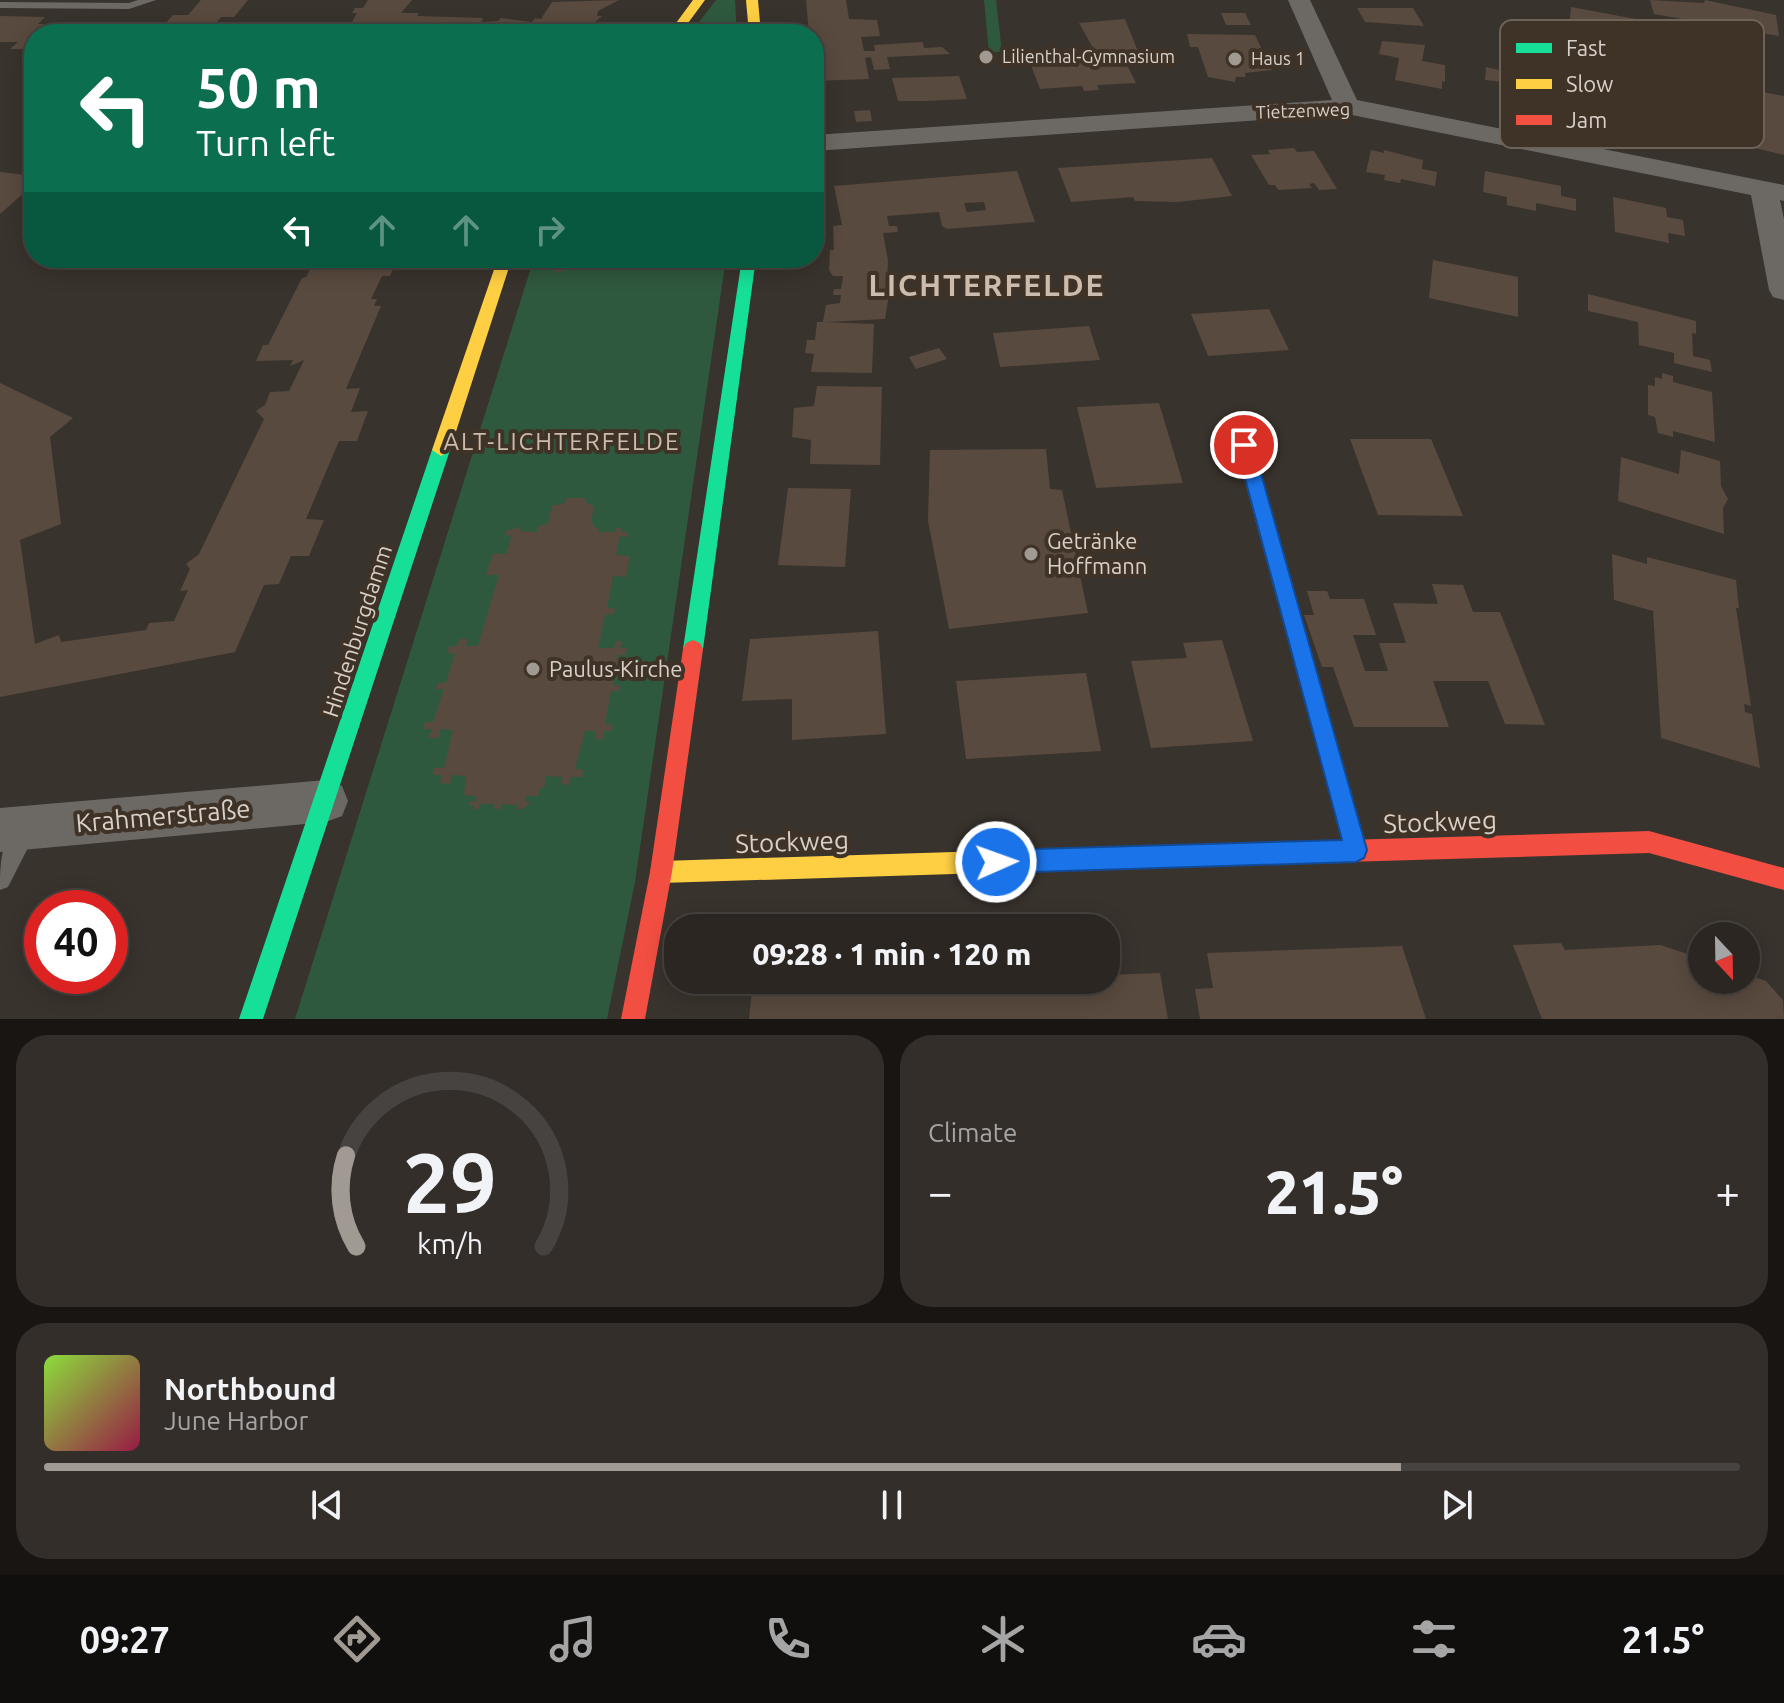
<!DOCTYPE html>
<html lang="en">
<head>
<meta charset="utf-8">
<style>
	body { margin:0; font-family:Ubuntu,sans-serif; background:#332e2a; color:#f1f3f6; height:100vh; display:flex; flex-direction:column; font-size:30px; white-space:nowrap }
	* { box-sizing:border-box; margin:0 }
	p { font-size:26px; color:#a6a5a5 }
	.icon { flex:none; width:44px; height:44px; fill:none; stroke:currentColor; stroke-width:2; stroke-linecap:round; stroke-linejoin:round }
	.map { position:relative; height:1019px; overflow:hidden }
	.drawer { display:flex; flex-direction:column; gap:16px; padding:16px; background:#181513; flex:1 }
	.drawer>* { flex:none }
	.top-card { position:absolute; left:24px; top:24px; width:800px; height:244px; border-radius:32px; box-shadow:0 4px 20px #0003,0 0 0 2px #474340; background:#0b6e4f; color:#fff; overflow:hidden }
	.needle { width:52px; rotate:158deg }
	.controls { position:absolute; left:1688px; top:922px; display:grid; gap:16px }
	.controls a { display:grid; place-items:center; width:72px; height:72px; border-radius:50%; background:#2b2622; box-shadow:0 4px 20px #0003,0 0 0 2px #474340; font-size:40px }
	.speed { position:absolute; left:24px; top:890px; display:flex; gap:16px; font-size:40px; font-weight:700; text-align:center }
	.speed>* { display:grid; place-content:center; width:104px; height:104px; border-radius:50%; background:#2b2622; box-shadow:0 4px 20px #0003,0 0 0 2px #474340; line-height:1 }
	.speed .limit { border:12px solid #d22; background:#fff; color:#111 }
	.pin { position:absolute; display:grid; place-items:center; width:68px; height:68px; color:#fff; margin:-34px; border:4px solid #fff; border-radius:50%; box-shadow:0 2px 8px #0007 }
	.me { position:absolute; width:88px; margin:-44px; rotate:88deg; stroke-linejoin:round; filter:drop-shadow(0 0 6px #0008) }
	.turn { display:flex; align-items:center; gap:28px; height:168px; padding:0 40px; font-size:36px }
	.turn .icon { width:104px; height:104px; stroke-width:2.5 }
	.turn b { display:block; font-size:56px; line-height:68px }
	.lanes { display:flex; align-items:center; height:76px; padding:0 40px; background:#0003; justify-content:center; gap:40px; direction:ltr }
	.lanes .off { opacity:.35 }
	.big { font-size:60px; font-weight:800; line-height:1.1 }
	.drawer .card { flex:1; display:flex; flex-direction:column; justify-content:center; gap:12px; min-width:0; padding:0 28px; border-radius:32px; background:#332e2a }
	.drawer .dial { align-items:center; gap:0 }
	.dial svg { height:208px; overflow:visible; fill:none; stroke:#474340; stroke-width:7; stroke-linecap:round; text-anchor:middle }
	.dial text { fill:#f1f3f6; stroke:none }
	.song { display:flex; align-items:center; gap:24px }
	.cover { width:96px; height:96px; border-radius:12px; background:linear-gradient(135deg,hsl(90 70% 55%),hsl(340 70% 35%)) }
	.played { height:8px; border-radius:4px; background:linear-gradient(90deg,#a09a92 80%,#474340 80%) }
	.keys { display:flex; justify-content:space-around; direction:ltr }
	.heat { display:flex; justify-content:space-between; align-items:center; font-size:44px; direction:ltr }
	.drawer .tiles { flex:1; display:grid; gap:16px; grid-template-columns:1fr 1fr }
	.card:last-child { grid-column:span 2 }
	.trip { position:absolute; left:664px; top:914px; width:456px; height:80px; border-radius:32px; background:#2b2622; box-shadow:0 4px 20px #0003,0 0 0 2px #474340; font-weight:800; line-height:80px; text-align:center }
	.tabs { display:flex; height:128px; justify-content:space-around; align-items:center; background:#110f0e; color:#a6a5a5 }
	.tabs .icon { width:56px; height:56px }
	.tabs .on { color:#a09a92 }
	.tabs b { font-size:36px; color:#f1f3f6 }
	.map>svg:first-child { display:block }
	.green { fill:#2f593e }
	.building { fill:#594a3f; fill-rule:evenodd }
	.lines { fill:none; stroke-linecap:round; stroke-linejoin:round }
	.lane { fill:#6c6965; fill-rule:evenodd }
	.street { fill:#6c6965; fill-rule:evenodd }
	.fast { fill:#16e098; fill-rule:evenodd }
	.slow { fill:#ffcf43; fill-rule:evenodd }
	.jam { fill:#f24e42; fill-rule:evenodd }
	.route { fill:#1a73e8; stroke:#114b97; stroke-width:2 }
	.poi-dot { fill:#a09a92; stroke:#3f3227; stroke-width:3 }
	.labels { text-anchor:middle; stroke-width:8; stroke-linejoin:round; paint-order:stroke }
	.far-poi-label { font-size:18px; fill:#d8d1c9; stroke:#3f3227; text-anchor:start }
	.far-street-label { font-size:18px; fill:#d8d1c9; stroke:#3f3227 }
	.poi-label { font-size:22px; fill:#d8d1c9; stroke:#3f3227; text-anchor:start }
	.street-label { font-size:22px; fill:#d8d1c9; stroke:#3f3227 }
	.neighbourhood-label { font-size:24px; letter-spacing:2px; fill:#ccbcae; stroke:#3f3227 }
	.near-street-label { font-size:26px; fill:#d8d1c9; stroke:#3f3227 }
	.district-label { font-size:30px; font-weight:bold; letter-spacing:2px; fill:#ccbcae; stroke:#3f3227 }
	.key { fill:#3f3227; stroke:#6d6258; stroke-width:2 }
	.key-label { font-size:22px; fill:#d8d1c9 }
</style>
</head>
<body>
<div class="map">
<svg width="1784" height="1019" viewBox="0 0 1784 1019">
	<rect width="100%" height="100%" fill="#39332d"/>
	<path class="green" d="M 716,0 L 735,0 L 737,34 L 690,34 Z
		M 984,0 L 996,0 L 1002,52 L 989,52 Z
		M 534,258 L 726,258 L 635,882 L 607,1019 L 295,1019 Z"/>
	<path class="building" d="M 201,0 L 248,0 L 234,17 L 221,17 L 207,34 L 156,34 L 173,15 L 188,15 Z
		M 368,0 L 412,0 L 401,13 L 419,13 L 417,16 L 483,18 L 482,22 L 498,21 L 501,18 L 532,22 L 535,18 L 541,19 L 552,2 L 619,0 L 598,11 L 597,16 L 602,16 L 585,31 L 591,31 L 589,34 L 408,34 L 392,32 L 393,30 L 367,30 L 369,27 L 361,27 L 364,22 L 352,22 L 357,13 L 352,13 L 355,8 L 363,8 Z
		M 806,0 L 846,0 L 849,19 L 877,20 L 880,36 L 861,37 L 864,51 L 875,51 L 874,45 L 923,42 L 924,48 L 942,47 L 950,54 L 887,57 L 890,69 L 874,70 L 871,57 L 865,58 L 869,79 L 814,81 L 814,34 L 809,34 Z
		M 1650,0 L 1704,3 L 1705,0 L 1776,15 L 1779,36 L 1654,14 Z
		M 1571,7 L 1657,23 L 1657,36 L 1570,20 Z
		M 1357,8 L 1413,8 L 1424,26 L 1365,22 Z
		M 1221,13 L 1245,13 L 1251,25 L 1226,25 Z
		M 0,16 L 45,17 L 38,24 L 107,25 L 98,34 L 34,34 L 34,49 L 10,49 L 18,42 L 0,42 Z
		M 1125,19 L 1139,54 L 1122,55 L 1136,83 L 1097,85 L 1099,90 L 1084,91 L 1082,86 L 1040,89 L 1029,60 L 1097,55 L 1079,23 Z
		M 1187,34 L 1255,35 L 1272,70 L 1245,73 L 1246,77 L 1236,77 L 1235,82 L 1208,77 L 1198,47 L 1190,47 Z
		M 1382,41 L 1425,45 L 1422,61 L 1445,65 L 1445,82 L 1442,81 L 1442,89 L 1395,80 L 1399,58 L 1379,54 Z
		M 1486,67 L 1573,87 L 1573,93 L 1592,96 L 1592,118 L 1511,102 L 1513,83 L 1485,80 Z
		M 959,76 L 967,99 L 925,101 L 898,101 L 892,78 Z
		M 1746,89 L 1784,96 L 1784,155 L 1717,139 L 1714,114 L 1737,118 L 1738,124 L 1764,129 L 1761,113 L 1757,112 L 1755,101 L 1748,100 Z
		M 870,110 L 872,121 L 856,122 L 854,111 Z
		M 1294,148 L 1297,152 L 1314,151 L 1337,189 L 1319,190 L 1314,183 L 1309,184 L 1312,188 L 1278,190 L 1275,185 L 1269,185 L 1251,155 L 1270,154 L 1268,150 Z
		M 1371,150 L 1384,153 L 1384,150 L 1423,160 L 1422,169 L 1437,172 L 1435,186 L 1401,179 L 1400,183 L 1384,180 L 1385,175 L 1366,172 Z
		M 1212,158 L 1232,196 L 1178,202 L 1135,201 L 1133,197 L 1071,202 L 1058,168 Z
		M 1017,171 L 1035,222 L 947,229 L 942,226 L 939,212 L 887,216 L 889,226 L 897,226 L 898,232 L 883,233 L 888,261 L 887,282 L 891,282 L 885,319 L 826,322 L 874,324 L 872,373 L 811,372 L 814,354 L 805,353 L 807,340 L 815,340 L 817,322 L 823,322 L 826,305 L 840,303 L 841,295 L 833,295 L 834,289 L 841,289 L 843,276 L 833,276 L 829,270 L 830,250 L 834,250 L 833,226 L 842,225 L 834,186 ZM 984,202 L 986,210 L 967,212 L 964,203 Z
		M 1485,171 L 1561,186 L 1561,196 L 1576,199 L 1576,211 L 1536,203 L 1536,211 L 1507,205 L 1507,197 L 1483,192 Z
		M 0,172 L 34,176 L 34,184 L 0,214 Z
		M 1613,197 L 1666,208 L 1667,217 L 1683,220 L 1685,236 L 1668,233 L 1669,243 L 1615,232 Z
		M 148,258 L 181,258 L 182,262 L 165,267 Z
		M 316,258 L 404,258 L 399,270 L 393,269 L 390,276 L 382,276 L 371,299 L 377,299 L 374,306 L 381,306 L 346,389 L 360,388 L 351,412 L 368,411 L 357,441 L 339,441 L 306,519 L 324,520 L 309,556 L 291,556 L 279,584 L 264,585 L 235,652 L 0,697 L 0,383 L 73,418 L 50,437 L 61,524 L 20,540 L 35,644 L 59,635 L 61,642 L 146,630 L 149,623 L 174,621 L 188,590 L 180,591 L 190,569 L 186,564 L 199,554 L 264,419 L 256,411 L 265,405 L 270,392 L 289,391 L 304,360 L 290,366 L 293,360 L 256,361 L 263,345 L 268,345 L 302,278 L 306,277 Z
		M 549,258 L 610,258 L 610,259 L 555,273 Z
		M 1433,260 L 1518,277 L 1518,317 L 1429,298 Z
		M 1588,294 L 1696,321 L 1696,334 L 1692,333 L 1693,356 L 1710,360 L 1712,372 L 1674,363 L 1674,353 L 1639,345 L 1638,322 L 1588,311 Z
		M 1269,309 L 1289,350 L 1208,356 L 1191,314 Z
		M 1089,326 L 1100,360 L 1000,367 L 993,333 Z
		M 939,348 L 947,359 L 916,369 L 909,357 Z
		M 1662,373 L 1673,376 L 1673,382 L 1712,392 L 1715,442 L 1673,431 L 1673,437 L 1658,433 L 1655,417 L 1648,415 L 1648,385 L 1655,386 L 1655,377 L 1662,379 Z
		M 817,386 L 882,387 L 880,465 L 810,464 L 811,440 L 792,437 L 794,408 L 814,406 Z
		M 1159,403 L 1183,483 L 1096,488 L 1077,407 Z
		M 1350,439 L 1431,439 L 1463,516 L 1378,515 Z
		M 1046,449 L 1050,489 L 1062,490 L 1088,613 L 949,629 L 928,521 L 930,450 Z
		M 1681,450 L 1720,461 L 1721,486 L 1728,499 L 1723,508 L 1724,534 L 1618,501 L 1621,457 L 1679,474 Z
		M 788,488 L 851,489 L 845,567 L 778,565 Z
		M 566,498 L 586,498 L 585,502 L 594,506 L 591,524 L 595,524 L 594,528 L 599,528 L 598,532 L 615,532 L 616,528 L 622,528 L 621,532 L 628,532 L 627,537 L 620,536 L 616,555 L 630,556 L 626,577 L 613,576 L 607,608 L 615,608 L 614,614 L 605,615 L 598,648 L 614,648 L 616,641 L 622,641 L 620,648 L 627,648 L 626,655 L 618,655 L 613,685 L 620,685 L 619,691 L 611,691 L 605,724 L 613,725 L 611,731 L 604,731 L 603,739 L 595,739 L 596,731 L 585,731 L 575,769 L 583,770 L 582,777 L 571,777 L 569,785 L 561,784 L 563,777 L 546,776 L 544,788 L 540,788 L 538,796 L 526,796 L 525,801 L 531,802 L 523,809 L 516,809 L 518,805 L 502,804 L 501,809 L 494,809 L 495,804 L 480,804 L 479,809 L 473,809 L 474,805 L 469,805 L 470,801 L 475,802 L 476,796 L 464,795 L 466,776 L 452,775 L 450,784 L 440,783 L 442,775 L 433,775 L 434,768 L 444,768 L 453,730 L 441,729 L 438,738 L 429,738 L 432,729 L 423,729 L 425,722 L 433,722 L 444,689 L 435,689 L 438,683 L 446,683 L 455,653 L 447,653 L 449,646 L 457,646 L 460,639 L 468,639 L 466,646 L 478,646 L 499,575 L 486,575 L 493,554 L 506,554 L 512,535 L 505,536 L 506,531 L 521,527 L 520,531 L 537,532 L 537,527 L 548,524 L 552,506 L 565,503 Z
		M 1612,554 L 1647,564 L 1647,557 L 1736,580 L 1739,608 L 1736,608 L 1751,706 L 1744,704 L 1745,712 L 1752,714 L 1760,768 L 1661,738 L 1653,611 L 1614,600 Z
		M 1432,584 L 1463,585 L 1473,612 L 1500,612 L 1545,725 L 1505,724 L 1488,681 L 1433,681 L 1449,727 L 1354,727 L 1333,667 L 1322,667 L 1304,615 L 1314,615 L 1307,591 L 1327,591 L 1330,599 L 1364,599 L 1376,635 L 1353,635 L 1365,671 L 1388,671 L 1379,643 L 1406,643 L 1393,603 L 1438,604 Z
		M 878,631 L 886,734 L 792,740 L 792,699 L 742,701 L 750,639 Z
		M 1222,640 L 1253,741 L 1151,748 L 1131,661 L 1187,658 L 1183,643 Z
		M 1086,673 L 1101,751 L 966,759 L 956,681 Z
		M 1561,943 L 1565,950 L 1660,945 L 1694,956 L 1702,959 L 1702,980 L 1746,980 L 1746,974 L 1766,981 L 1783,1000 L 1784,1019 L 1542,1019 L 1513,945 Z
		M 1402,946 L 1426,1019 L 1200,1019 L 1195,989 L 1213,988 L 1207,953 Z
		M 1160,973 L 1168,1019 L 749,1019 L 752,990 L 802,988 L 802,981 L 843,980 L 842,985 L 944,980 L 1106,980 L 1106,975 Z"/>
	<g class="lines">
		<path class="lane" d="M 138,0 L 156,0 L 129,9 L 0,8 L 0,2 L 129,3 Z
			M 1244,439 L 1253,445 L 1366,848 L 1363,856 L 1355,859 L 1347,856 L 1344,848 L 1235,445 Z
			M 26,819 L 34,822 L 37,830 L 8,887 L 0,890 C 0,867 0,830 26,819 Z"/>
		<path class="street" d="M 1288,0 L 1310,0 L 1357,100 L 1784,185 L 1784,201 L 1780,200 L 1784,219 L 1784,300 L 1773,297 L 1769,290 L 1751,195 L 1347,114 L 814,151 L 814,135 L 1332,100 Z
			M 326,780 L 342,786 L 348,801 L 342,816 L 326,822 L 0,852 L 0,808 Z"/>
		<path class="fast" d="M 742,258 L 756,258 L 703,649 L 700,655 L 693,658 L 686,655 L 683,649 Z
			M 441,444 L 450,450 L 263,1019 L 239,1019 L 432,450 Z"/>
		<path class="slow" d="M 693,0 L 705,0 L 680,34 L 668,34 Z
			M 746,0 L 758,0 L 761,34 L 749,34 Z
			M 498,258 L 512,258 L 450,450 L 441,456 L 432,450 Z
			M 1276,842 L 1284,845 L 1287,853 L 1284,861 L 1276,864 L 661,883 L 653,880 L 650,872 L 653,864 L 661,861 Z"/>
		<path class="jam" d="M 693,640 L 700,643 L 703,649 L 672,872 L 645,1019 L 621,1019 L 650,872 L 683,649 L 686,643 Z
			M 1649,831 L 1784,868 L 1784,890 L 1649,853 L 1276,864 L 1268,861 L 1265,853 L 1268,845 L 1276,842 Z"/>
	</g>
	<path class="route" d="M 1244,438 L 1253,445 L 1367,850 L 1364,858 L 1356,862 L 996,873 L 988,870 L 984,862 L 988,854 L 996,850 L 1342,840 L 1236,445 Z"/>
	<g class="poi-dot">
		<circle cx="986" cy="57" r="8"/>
		<circle cx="1235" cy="59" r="8"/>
		<circle cx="1031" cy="554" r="8"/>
		<circle cx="533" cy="669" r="8"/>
	</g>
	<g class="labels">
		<g class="far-poi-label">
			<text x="1002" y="63">Lilienthal-Gymnasium</text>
			<text x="1251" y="65">Haus 1</text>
		</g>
		<g class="far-street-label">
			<text transform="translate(1303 111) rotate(-2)" y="6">Tietzenweg</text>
		</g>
		<g class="poi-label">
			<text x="1047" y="549">Getränke<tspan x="1047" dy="25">Hoffmann</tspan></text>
			<text x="549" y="677">Paulus-Kirche</text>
		</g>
		<g class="street-label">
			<text transform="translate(357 631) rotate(-72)" y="8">Hindenburgdamm</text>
		</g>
		<g class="neighbourhood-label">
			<text x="562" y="450">ALT-LICHTERFELDE</text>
		</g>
		<g class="near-street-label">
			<text transform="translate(163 816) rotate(-5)" y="9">Krahmerstraße</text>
			<text transform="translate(1440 822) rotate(-2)" y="9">Stockweg</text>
			<text transform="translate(792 842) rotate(-2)" y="9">Stockweg</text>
		</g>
		<g class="district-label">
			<text x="987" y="296">LICHTERFELDE</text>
		</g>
	</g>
	<rect x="1500" y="20" width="264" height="128" rx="12" class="key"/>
	<rect x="1516" y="43" width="36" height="10" fill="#16e098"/>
	<rect x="1516" y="79" width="36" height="10" fill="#ffcf43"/>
	<rect x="1516" y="115" width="36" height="10" fill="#f24e42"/>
	<g class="key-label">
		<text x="1566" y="56">Fast</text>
		<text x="1566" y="92">Slow</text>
		<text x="1566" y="128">Jam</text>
	</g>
</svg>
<div class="controls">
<a><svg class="needle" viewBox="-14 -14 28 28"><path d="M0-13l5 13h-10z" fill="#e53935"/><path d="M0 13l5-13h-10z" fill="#a6a5a5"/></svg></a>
</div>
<div class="speed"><div class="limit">40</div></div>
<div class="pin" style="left:1244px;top:445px;background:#d93025"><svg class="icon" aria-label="arrive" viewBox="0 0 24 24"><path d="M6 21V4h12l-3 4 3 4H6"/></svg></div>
<svg class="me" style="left:996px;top:862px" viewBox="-20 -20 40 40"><circle r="17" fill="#1a73e8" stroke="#fff" stroke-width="3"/><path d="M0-11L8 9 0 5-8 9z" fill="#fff"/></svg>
<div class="trip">09:28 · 1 min · 120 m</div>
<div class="top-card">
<div class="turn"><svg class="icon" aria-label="left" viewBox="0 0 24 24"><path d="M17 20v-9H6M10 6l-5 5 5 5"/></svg><div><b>50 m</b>Turn left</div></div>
<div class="lanes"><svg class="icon" aria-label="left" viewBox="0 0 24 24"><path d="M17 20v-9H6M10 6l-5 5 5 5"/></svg><svg class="icon off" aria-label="ahead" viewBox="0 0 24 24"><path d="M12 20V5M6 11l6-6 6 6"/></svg><svg class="icon off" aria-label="ahead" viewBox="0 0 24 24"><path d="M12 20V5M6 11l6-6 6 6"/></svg><svg class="icon off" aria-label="right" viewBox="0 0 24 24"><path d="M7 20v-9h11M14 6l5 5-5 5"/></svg></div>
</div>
</div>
<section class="drawer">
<div class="tiles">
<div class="card dial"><svg viewBox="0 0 100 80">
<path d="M14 69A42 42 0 1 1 86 69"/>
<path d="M14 69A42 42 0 0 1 10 34" stroke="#a09a92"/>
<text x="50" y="56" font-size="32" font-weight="700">29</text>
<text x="50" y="72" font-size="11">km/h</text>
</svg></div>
<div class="card"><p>Climate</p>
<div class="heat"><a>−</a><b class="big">21.5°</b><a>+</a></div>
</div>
<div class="card">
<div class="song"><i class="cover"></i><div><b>Northbound</b><p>June Harbor</p></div></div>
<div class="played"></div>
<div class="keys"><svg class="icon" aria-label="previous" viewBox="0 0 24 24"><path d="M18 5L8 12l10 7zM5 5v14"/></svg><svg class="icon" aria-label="pause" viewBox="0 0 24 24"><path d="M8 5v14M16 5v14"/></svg><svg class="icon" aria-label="next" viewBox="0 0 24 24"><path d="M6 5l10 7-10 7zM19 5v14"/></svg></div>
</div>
</div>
</section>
<nav class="tabs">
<b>09:27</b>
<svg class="icon on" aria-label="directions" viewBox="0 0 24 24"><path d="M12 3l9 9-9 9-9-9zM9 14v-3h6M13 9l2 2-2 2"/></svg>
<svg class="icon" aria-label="music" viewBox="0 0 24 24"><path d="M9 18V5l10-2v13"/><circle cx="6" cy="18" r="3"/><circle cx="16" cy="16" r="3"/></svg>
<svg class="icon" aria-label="phone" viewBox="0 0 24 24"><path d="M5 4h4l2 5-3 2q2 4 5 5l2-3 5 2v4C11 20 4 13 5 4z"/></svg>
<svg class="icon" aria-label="climate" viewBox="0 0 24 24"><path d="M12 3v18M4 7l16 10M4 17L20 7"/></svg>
<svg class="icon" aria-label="car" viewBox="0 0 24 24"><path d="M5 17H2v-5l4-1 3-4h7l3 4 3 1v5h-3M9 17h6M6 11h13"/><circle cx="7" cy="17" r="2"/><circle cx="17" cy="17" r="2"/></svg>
<svg class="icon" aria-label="filters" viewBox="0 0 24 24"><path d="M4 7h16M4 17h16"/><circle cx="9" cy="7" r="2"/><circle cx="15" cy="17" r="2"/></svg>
<b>21.5°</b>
</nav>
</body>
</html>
